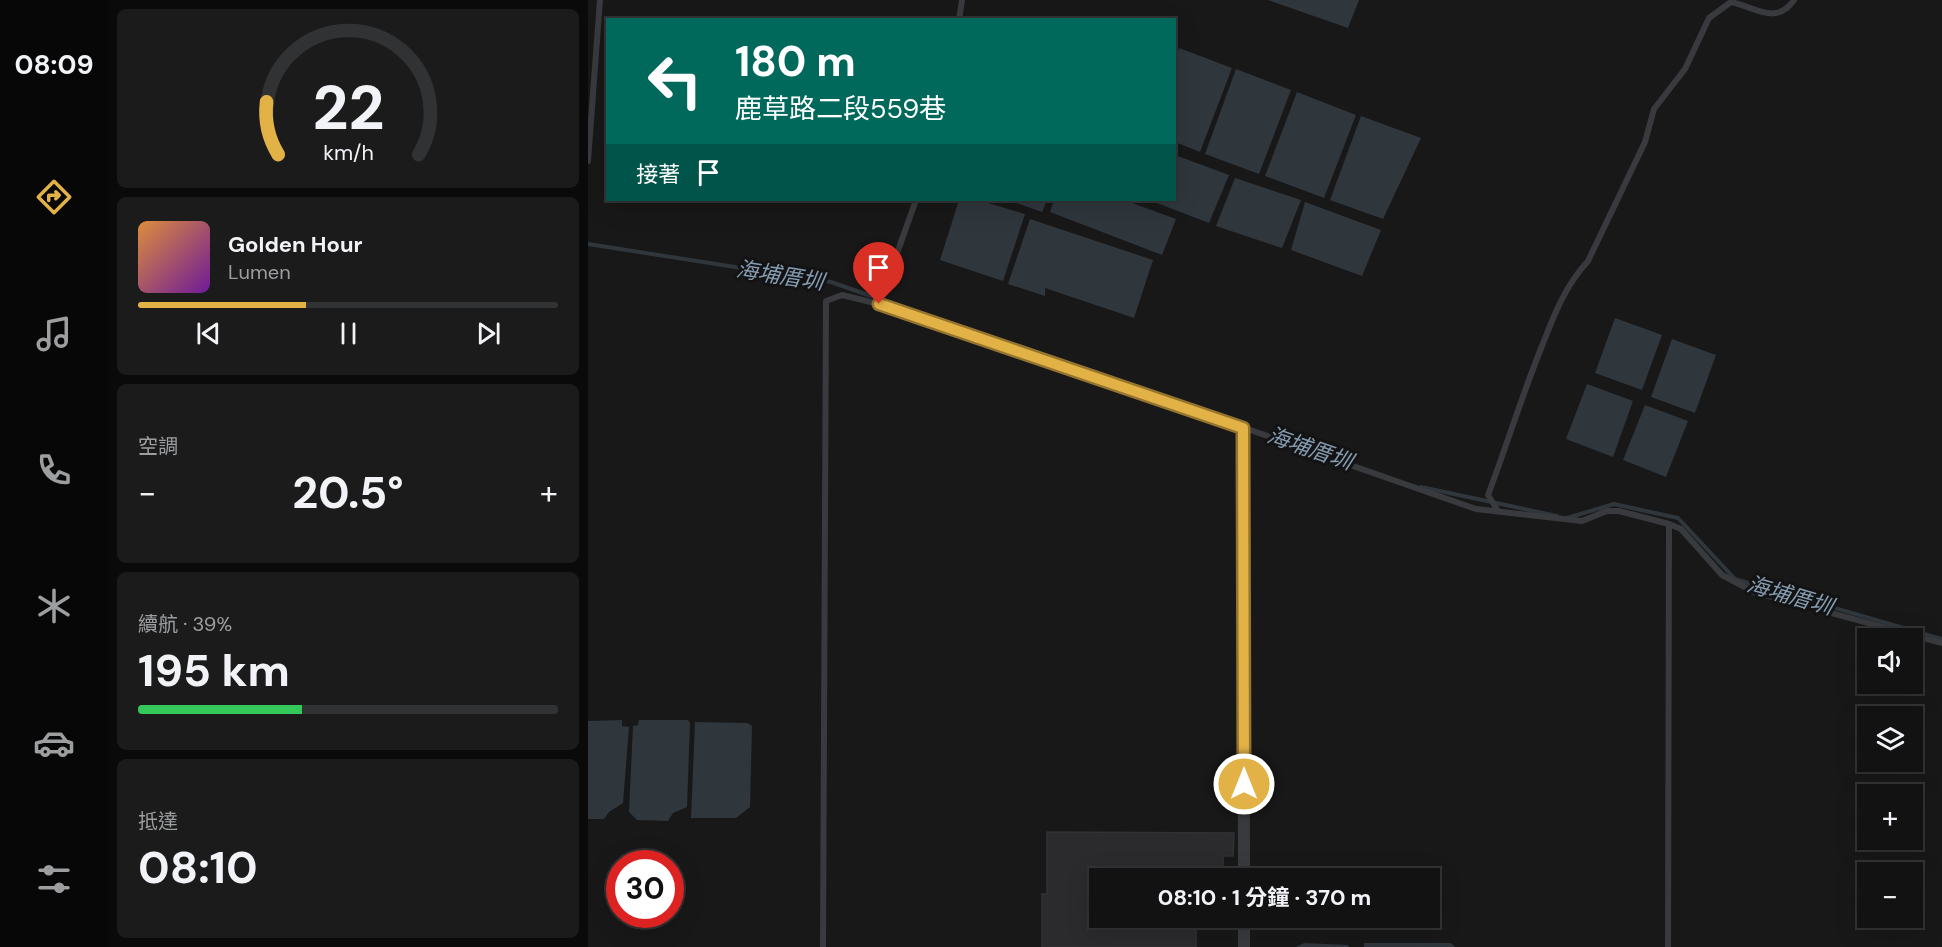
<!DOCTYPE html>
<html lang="zh-TW">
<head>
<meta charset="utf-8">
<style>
	body { margin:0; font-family:"DM Sans","Noto Sans TC",sans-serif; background:#1b1b1c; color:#f1f3f6; height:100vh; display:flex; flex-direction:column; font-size:22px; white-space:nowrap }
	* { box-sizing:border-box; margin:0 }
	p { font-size:20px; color:#9c9ea0 }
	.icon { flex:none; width:33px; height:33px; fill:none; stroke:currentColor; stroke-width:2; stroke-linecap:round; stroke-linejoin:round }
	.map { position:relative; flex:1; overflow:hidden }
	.side { display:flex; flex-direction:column; gap:9px; padding:9px; background:#0a0a0a; width:480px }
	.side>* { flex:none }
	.hud { position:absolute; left:18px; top:18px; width:570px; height:183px; border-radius:0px; box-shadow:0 6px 24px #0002,0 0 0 2px #313233; background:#00695c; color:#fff; overflow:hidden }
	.controls { position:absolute; left:1269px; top:628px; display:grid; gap:12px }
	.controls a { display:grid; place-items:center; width:66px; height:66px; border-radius:0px; background:#121213; box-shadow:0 6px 24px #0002,0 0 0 2px #313233; font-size:30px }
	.speed { position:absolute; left:18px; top:850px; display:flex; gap:12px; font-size:30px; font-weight:700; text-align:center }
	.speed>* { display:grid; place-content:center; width:78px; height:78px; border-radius:50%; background:#121213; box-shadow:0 6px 24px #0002,0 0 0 2px #313233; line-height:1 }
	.speed .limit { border:9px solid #d22; background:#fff; color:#111 }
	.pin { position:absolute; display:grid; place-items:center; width:51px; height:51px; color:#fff; margin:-62px -26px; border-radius:50% 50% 50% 0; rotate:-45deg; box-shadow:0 0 6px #0007 }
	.pin .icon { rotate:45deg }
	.me { position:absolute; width:66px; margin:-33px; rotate:0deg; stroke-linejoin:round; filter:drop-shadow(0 0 4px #0008) }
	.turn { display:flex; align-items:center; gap:21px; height:126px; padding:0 30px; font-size:27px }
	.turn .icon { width:78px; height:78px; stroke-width:2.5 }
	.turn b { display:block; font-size:42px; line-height:51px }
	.then { display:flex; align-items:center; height:57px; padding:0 30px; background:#0003; gap:12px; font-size:22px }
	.big { font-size:45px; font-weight:700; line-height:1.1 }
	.side .card { flex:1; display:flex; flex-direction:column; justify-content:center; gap:9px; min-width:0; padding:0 21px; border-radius:9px; background:#1b1b1c }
	.side .dial { align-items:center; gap:0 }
	.dial svg { height:156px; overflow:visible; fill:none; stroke:#313233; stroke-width:7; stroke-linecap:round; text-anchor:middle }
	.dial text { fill:#f1f3f6; stroke:none }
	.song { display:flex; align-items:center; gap:18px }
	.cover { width:72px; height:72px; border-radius:9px; background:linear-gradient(135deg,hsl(30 70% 55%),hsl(280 70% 35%)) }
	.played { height:6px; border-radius:3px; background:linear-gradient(90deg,#e3b246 40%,#313233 40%) }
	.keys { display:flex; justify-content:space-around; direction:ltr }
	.heat { display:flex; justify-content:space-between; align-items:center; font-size:33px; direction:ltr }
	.charge { height:9px; border-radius:4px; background:linear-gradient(90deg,#34c759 39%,#313233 0) }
	.trip { position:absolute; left:501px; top:868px; width:351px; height:60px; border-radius:0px; background:#121213; box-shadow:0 6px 24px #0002,0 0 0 2px #313233; font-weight:700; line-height:60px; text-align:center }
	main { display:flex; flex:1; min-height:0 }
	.dock { display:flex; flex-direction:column; width:108px; justify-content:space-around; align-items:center; background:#070708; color:#9c9ea0 }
	.dock .icon { width:42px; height:42px }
	.dock .on { color:#e3b246 }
	.dock b { font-size:27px; color:#f1f3f6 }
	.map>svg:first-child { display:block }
	.water { fill:#2f363c }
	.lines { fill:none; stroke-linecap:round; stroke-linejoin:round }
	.stream { stroke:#2f363c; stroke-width:4 }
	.building { fill:#2b2b2d; stroke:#323235; stroke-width:1.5 }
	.lane { stroke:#393a3e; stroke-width:6 }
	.street { stroke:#393a3e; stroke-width:12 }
	.route-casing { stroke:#94742e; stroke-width:15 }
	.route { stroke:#e3b246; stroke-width:10 }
	.labels { text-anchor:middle; stroke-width:6; stroke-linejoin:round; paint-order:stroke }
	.water-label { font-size:22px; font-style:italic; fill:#859bb0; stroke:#131314 }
</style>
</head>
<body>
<main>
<nav class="dock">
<b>08:09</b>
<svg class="icon on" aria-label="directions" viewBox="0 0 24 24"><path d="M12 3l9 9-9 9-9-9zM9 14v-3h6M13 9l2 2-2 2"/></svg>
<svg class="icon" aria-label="music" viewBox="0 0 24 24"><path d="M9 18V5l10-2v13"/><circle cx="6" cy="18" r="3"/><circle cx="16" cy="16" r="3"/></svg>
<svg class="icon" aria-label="phone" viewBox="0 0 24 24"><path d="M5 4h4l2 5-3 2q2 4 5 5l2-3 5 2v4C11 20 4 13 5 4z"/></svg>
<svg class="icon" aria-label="climate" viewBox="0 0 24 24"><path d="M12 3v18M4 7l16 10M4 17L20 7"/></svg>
<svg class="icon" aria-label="car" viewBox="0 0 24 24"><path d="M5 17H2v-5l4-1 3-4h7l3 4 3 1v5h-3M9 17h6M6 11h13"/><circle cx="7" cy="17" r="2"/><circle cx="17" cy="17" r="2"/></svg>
<svg class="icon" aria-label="filters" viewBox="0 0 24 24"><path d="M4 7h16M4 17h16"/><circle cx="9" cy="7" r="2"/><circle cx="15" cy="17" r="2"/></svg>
</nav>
<section class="side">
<div class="card dial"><svg viewBox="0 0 100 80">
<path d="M14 69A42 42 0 1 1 86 69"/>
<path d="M14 69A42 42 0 0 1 8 42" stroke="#e3b246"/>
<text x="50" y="56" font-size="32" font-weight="700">22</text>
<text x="50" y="72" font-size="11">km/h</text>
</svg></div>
<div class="card">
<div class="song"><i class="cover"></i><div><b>Golden Hour</b><p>Lumen</p></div></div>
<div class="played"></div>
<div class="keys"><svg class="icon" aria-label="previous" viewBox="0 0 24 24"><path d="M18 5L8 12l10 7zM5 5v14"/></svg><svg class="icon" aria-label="pause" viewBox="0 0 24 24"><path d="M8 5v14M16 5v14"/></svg><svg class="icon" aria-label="next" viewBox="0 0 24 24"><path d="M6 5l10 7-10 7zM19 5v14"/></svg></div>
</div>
<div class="card"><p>空調</p>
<div class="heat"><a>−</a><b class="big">20.5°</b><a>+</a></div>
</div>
<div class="card"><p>續航 · 39%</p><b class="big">195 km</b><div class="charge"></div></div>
<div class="card"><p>抵達</p><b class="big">08:10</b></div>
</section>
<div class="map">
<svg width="1354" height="947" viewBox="0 0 1354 947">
	<rect width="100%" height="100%" fill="#181819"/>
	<path class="water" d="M 680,0 L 771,0 L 760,28 Z
		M 591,48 L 644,68 L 612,152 L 587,142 L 587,60 Z
		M 648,69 L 703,90 L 671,174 L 617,154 Z
		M 709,92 L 768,115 L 736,198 L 677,176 Z
		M 773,116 L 833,138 L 795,219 L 742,200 Z
		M 587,155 L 641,175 L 621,223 L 561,200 L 586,200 Z
		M 647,178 L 713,200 L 694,248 L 628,226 Z
		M 371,200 L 390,200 L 437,214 L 415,281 L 352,260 Z
		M 420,200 L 459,200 L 454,212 Z
		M 466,200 L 536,200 L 588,219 L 574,255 L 462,212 Z
		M 717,202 L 793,230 L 774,276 L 703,250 Z
		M 442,219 L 565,260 L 546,318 L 457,288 L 457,296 L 420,284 Z
		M 1027,318 L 1074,335 L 1054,390 L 1007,373 Z
		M 1084,339 L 1128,355 L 1107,413 L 1063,397 Z
		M 999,384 L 1045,401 L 1025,457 L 978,439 Z
		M 1057,405 L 1100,421 L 1078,477 L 1035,460 Z
		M 34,720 L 34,726 L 41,727 L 35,803 L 21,812 L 16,819 L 0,819 L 0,721 Z
		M 51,720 L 100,720 L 102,723 L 99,807 L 85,813 L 80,821 L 49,820 L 41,812 L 45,726 L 50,725 Z
		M 107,722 L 159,723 L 164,726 L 162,807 L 148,818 L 103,818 Z
		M 716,943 L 760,945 L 761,947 L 708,947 Z
		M 776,943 L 863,943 L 867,947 L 776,947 Z"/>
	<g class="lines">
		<path class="stream" d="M 0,244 L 243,282 L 392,334
			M 833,487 L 969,516
			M 979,518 L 1026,504 L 1090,518 L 1147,579 L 1354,639"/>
	</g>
	<path class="building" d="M 459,832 L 646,833 L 645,856 L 635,856 L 635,878 L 512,877 L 512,918 L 608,918 L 608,947 L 454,947 L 454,894 L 459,894 Z"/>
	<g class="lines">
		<path class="lane" d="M 371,20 L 374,0
			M 0,161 L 12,0
			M 291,304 L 328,200
			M 910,511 L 900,495 C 919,445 934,395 954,346 C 966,315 977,286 1000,261 L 1057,142 L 1066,109 L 1097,69 L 1121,18 L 1143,2 C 1167,7 1188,26 1206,0
			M 235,947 L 238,301 L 254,295 L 291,304 L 451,356 L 888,509 L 994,521 L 1019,511 L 1031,511 L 1081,524 L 1093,529 L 1134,575 L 1166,592 L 1354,643
			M 1080,947 L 1081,524"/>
		<path class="street" d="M 655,428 L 656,879
			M 656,918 L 656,947"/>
	</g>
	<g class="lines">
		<g class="route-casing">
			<path id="route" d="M 291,304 L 655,428 L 656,784"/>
		</g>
		<use href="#route" class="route"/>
	</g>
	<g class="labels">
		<g class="water-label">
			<text transform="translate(192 275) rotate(9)" y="8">海埔厝圳</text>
			<text transform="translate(722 448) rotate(19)" y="8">海埔厝圳</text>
			<text transform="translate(1202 595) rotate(16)" y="8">海埔厝圳</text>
		</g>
	</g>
</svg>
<div class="controls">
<a><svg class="icon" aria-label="sound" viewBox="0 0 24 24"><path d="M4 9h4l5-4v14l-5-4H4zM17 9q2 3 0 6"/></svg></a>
<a><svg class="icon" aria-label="layers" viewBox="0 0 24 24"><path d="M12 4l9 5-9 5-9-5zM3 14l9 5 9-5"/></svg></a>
<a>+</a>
<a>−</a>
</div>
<div class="speed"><div class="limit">30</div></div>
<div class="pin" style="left:291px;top:304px;background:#d93025"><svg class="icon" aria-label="arrive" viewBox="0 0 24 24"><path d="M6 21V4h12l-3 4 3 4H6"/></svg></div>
<svg class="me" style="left:656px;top:784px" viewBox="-20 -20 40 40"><circle r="17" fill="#e3b246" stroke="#fff" stroke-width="3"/><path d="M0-11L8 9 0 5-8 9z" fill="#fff"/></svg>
<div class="trip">08:10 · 1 分鐘 · 370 m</div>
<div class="hud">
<div class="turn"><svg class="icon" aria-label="left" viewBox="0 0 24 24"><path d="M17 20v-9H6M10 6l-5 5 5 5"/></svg><div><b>180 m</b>鹿草路二段559巷</div></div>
<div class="then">接著<svg class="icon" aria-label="arrive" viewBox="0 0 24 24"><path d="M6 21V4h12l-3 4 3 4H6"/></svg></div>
</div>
</div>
</main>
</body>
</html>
